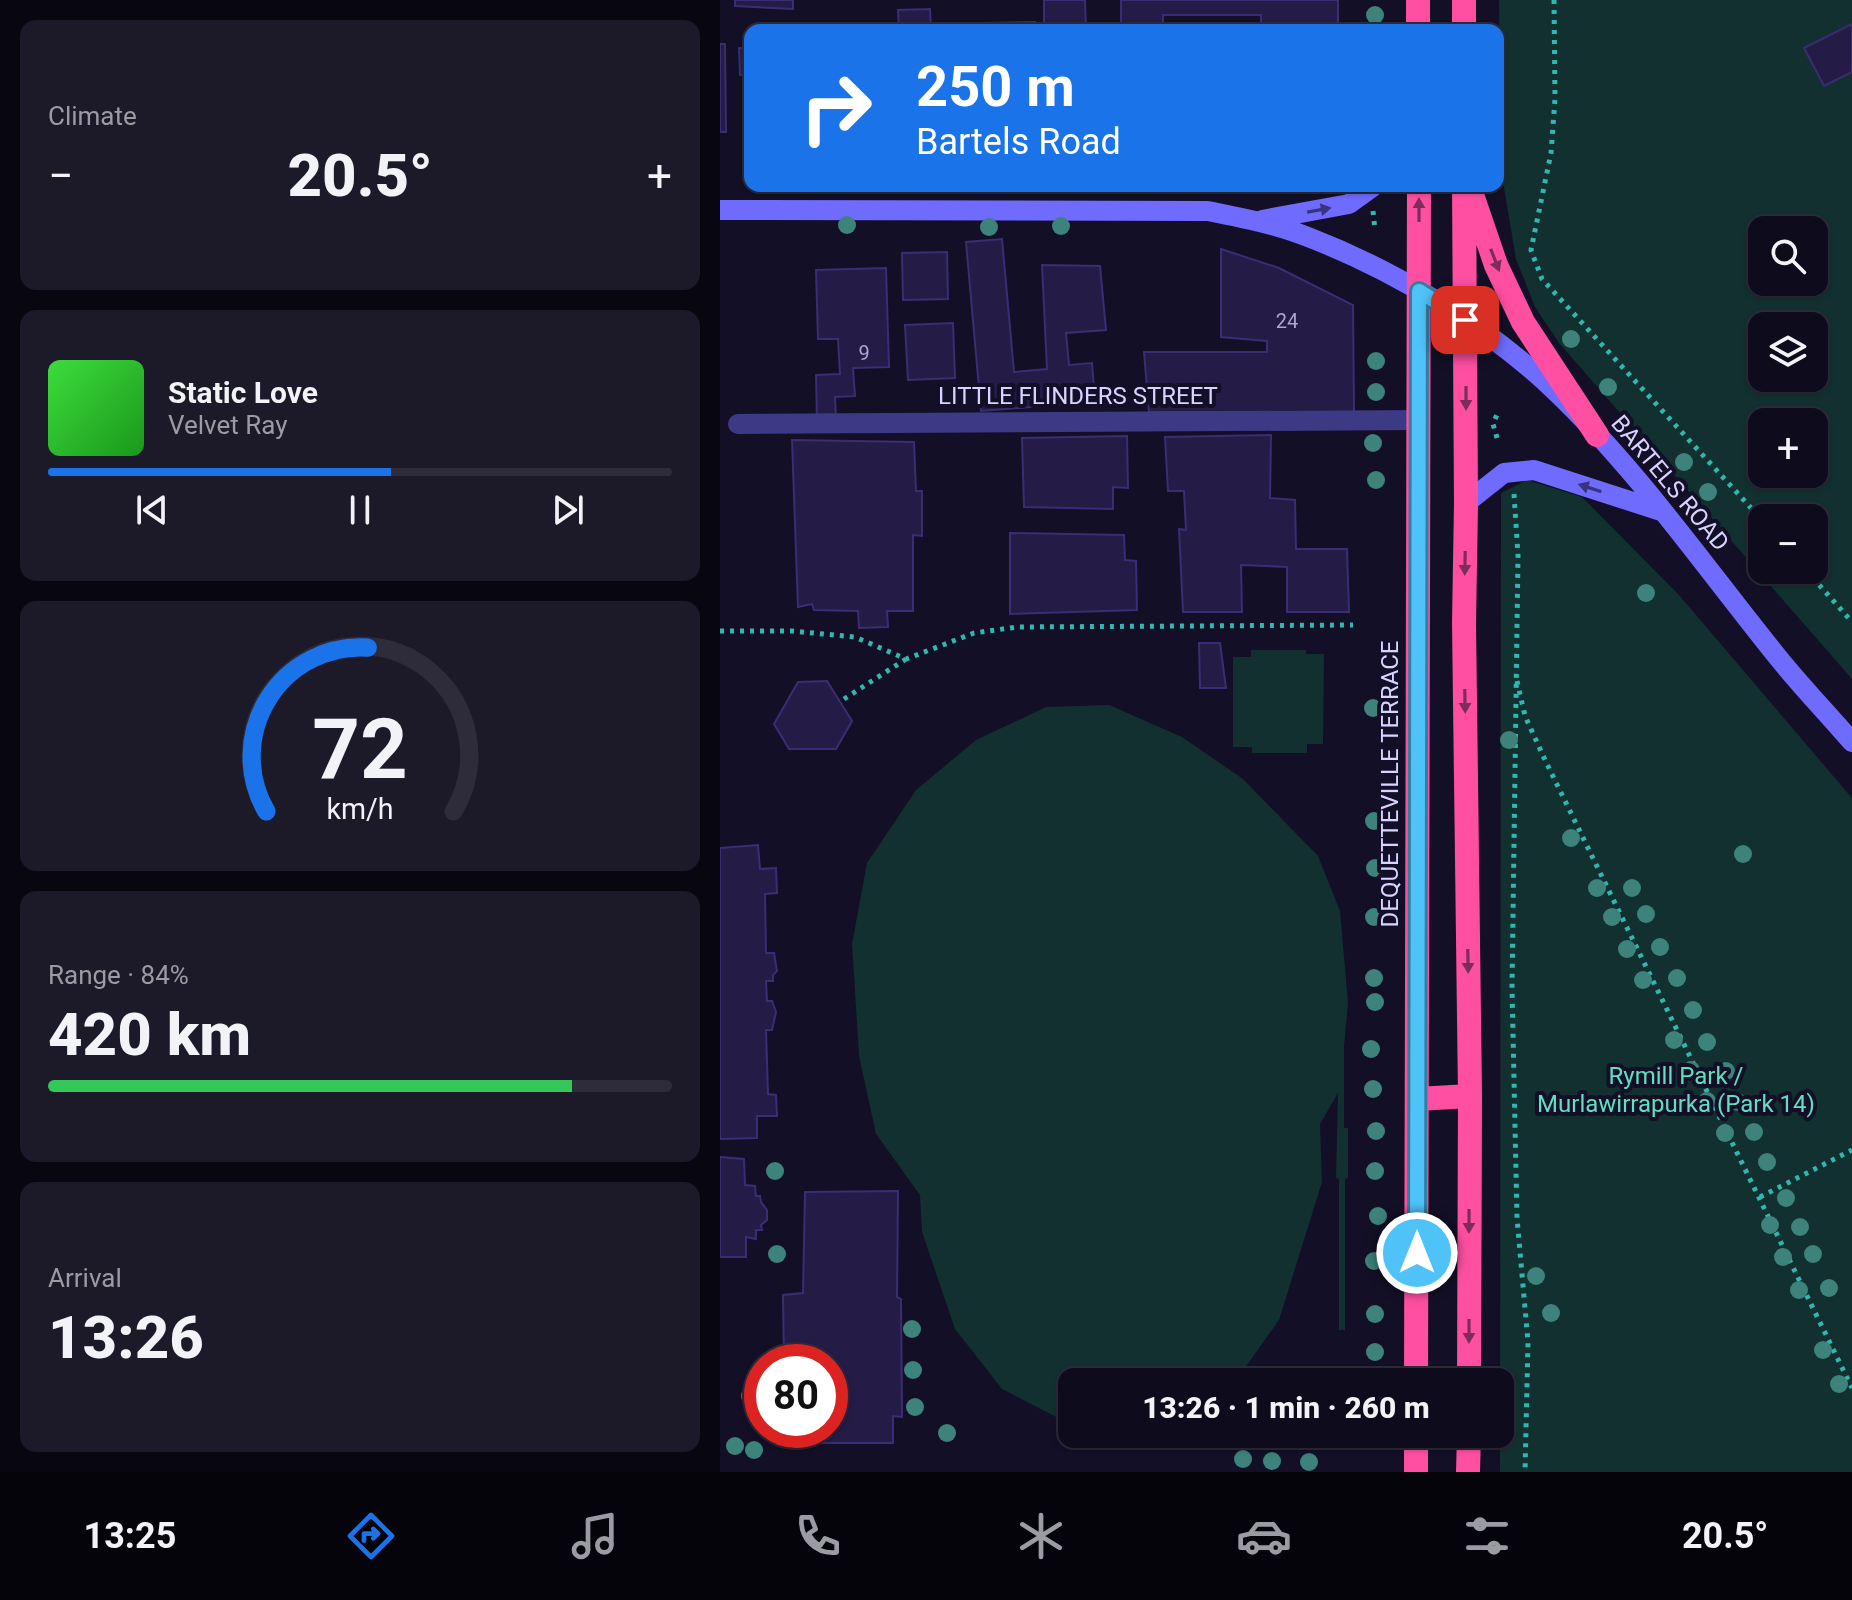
<!DOCTYPE html>
<html lang="en">
<head>
<meta charset="utf-8">
<style>
	body { margin:0; font-family:Roboto,sans-serif; background:#1c1929; color:#f1f3f6; height:100vh; display:flex; flex-direction:column; font-size:30px; white-space:nowrap }
	* { box-sizing:border-box; margin:0 }
	p { font-size:26px; color:#9b9ba3 }
	.icon { flex:none; width:44px; height:44px; fill:none; stroke:currentColor; stroke-width:2; stroke-linecap:round; stroke-linejoin:round }
	.map { position:relative; flex:1; overflow:hidden }
	.drawer { display:flex; flex-direction:column; gap:20px; padding:20px; background:#08060f; width:720px }
	.drawer>* { flex:none }
	.banner { position:absolute; left:24px; top:24px; width:760px; height:168px; border-radius:16px; box-shadow:0 2px 6px #0004,0 0 0 2px #2e2b3b; background:#1a73e8; color:#fff; overflow:hidden }
	.controls { position:absolute; left:1028px; top:216px; display:grid; gap:16px }
	.controls a { display:grid; place-items:center; width:80px; height:80px; border-radius:16px; background:#0e0b1c; box-shadow:0 2px 6px #0004,0 0 0 2px #2e2b3b; font-size:40px }
	.speed { position:absolute; left:24px; top:1344px; display:flex; gap:16px; font-size:40px; font-weight:700; text-align:center }
	.speed>* { display:grid; place-content:center; width:104px; height:104px; border-radius:50%; background:#0e0b1c; box-shadow:0 2px 6px #0004,0 0 0 2px #2e2b3b; line-height:1 }
	.speed .limit { border:12px solid #d22; background:#fff; color:#111 }
	.pin { position:absolute; display:grid; place-items:center; width:68px; height:68px; color:#fff; margin:-34px; border-radius:16px; box-shadow:0 4px 12px #0006 }
	.me { position:absolute; width:88px; margin:-44px; rotate:0deg; stroke-linejoin:round; filter:drop-shadow(0 0 6px #0008) }
	.turn { display:flex; align-items:center; gap:28px; height:168px; padding:0 40px; font-size:36px }
	.turn .icon { width:104px; height:104px; stroke-width:2.5 }
	.turn b { display:block; font-size:56px; line-height:68px }
	.big { font-size:60px; font-weight:800; line-height:1.1 }
	.drawer .widget { flex:1; display:flex; flex-direction:column; justify-content:center; gap:12px; min-width:0; padding:0 28px; border-radius:16px; background:#1c1929 }
	.drawer .dial { align-items:center; gap:0 }
	.dial svg { height:208px; overflow:visible; fill:none; stroke:#2e2b3b; stroke-width:7; stroke-linecap:round; text-anchor:middle }
	.dial text { fill:#f1f3f6; stroke:none }
	.song { display:flex; align-items:center; gap:24px }
	.cover { width:96px; height:96px; border-radius:12px; background:linear-gradient(135deg,hsl(120 70% 55%),hsl(120 70% 35%)) }
	.played { height:8px; border-radius:4px; background:linear-gradient(90deg,#1a73e8 55%,#2e2b3b 55%) }
	.keys { display:flex; justify-content:space-around; direction:ltr }
	.heat { display:flex; justify-content:space-between; align-items:center; font-size:44px; direction:ltr }
	.charge { height:12px; border-radius:6px; background:linear-gradient(90deg,#34c759 84%,#2e2b3b 0) }
	.trip { position:absolute; left:338px; top:1368px; width:456px; height:80px; border-radius:16px; background:#0e0b1c; box-shadow:0 2px 6px #0004,0 0 0 2px #2e2b3b; font-weight:800; line-height:80px; text-align:center }
	.tab-bar { display:flex; height:128px; justify-content:space-around; align-items:center; background:#06040b; color:#9b9ba3 }
	.tab-bar .icon { width:56px; height:56px }
	.tab-bar .selected { color:#1a73e8 }
	.tab-bar b { font-size:36px; color:#f1f3f6 }
	main { display:flex; flex:1; min-height:0 }
	.map>svg:first-child { display:block }
	.green { fill:#12302f; fill-rule:evenodd }
	.building { fill:#241b47; stroke:#3b2d73; stroke-width:2 }
	.lines { fill:none; stroke-linecap:round; stroke-linejoin:round }
	.path { stroke:#2fb8b0; stroke-width:5; stroke-dasharray:4 6; stroke-linecap:butt }
	.street { stroke:#3d3a85; stroke-width:20 }
	.secondary { stroke:#6f6bff; stroke-width:20 }
	.highway { stroke:#ff4fa3; stroke-width:24 }
	.tree { fill:#3d827b }
	.oneway { fill:#38347d }
	.oneway2 { fill:#7d2c5e }
	.route-casing { stroke:#337fa1; stroke-width:20 }
	.route { stroke:#4fc3f7; stroke-width:14 }
	.labels { text-anchor:middle; stroke-width:8; stroke-linejoin:round; paint-order:stroke }
	.number-label { font-size:20px; fill:#aca6d1 }
	.street-label { font-size:24px; fill:#d9d4ff; stroke:#130f26 }
	.park-label { font-size:24px; fill:#5fe0c0; stroke:#130f26 }
</style>
</head>
<body>
<main>
<section class="drawer">
<div class="widget"><p>Climate</p>
<div class="heat"><a>−</a><b class="big">20.5°</b><a>+</a></div>
</div>
<div class="widget">
<div class="song"><i class="cover"></i><div><b>Static Love</b><p>Velvet Ray</p></div></div>
<div class="played"></div>
<div class="keys"><svg class="icon" aria-label="previous" viewBox="0 0 24 24"><path d="M18 5L8 12l10 7zM5 5v14"/></svg><svg class="icon" aria-label="pause" viewBox="0 0 24 24"><path d="M8 5v14M16 5v14"/></svg><svg class="icon" aria-label="next" viewBox="0 0 24 24"><path d="M6 5l10 7-10 7zM19 5v14"/></svg></div>
</div>
<div class="widget dial"><svg viewBox="0 0 100 80">
<path d="M14 69A42 42 0 1 1 86 69"/>
<path d="M14 69A42 42 0 0 1 53 6" stroke="#1a73e8"/>
<text x="50" y="56" font-size="32" font-weight="700">72</text>
<text x="50" y="72" font-size="11">km/h</text>
</svg></div>
<div class="widget"><p>Range · 84%</p><b class="big">420 km</b><div class="charge"></div></div>
<div class="widget"><p>Arrival</p><b class="big">13:26</b></div>
</section>
<div class="map">
<svg width="1132" height="1472" viewBox="0 0 1132 1472">
	<rect width="100%" height="100%" fill="#130f26"/>
	<path class="green" d="M 779,0 L 1132,0 L 1132,679 L 839,343 L 815,307 L 796,259 L 781,170 ZM 1042,230 L 1094,230 L 1094,282 L 1042,282 ZM 1042,326 L 1094,326 L 1094,378 L 1042,378 ZM 1042,422 L 1094,422 L 1094,474 L 1042,474 ZM 1042,518 L 1094,518 L 1094,570 L 1042,570 Z
		M 807,480 L 862,497 L 959,595 L 1132,798 L 1132,1472 L 780,1472 L 781,493 Z
		M 531,650 L 586,650 L 586,654 L 604,654 L 603,744 L 587,744 L 587,753 L 532,753 L 532,747 L 513,747 L 513,657 L 531,657 Z
		M 389,705 L 462,737 L 523,779 L 598,856 L 620,911 L 628,1003 L 624,1047 L 624,1128 L 628,1128 L 628,1178 L 625,1179 L 625,1330 L 619,1330 L 619,1179 L 616,1178 L 618,1093 L 600,1124 L 602,1182 L 559,1320 L 515,1382 L 352,1382 L 352,1419 L 340,1419 L 282,1389 L 235,1329 L 202,1232 L 200,1195 L 156,1134 L 139,1056 L 132,944 L 147,863 L 196,790 L 256,740 L 326,707 Z"/>
	<path class="building" d="M 15,0 L 73,0 L 73,9 L 15,6 Z
		M 324,0 L 365,0 L 366,30 L 324,30 Z
		M 401,0 L 618,0 L 618,30 L 541,30 L 541,15 L 443,15 L 443,30 L 401,30 Z
		M 210,9 L 211,30 L 179,30 L 178,10 Z
		M 315,22 L 315,30 L 264,30 L 264,23 Z
		M 1132,24 L 1132,72 L 1104,86 L 1084,48 Z
		M 0,44 L 5,44 L 6,132 L 0,132 Z
		M 19,48 L 30,48 L 30,129 L 29,74 L 20,75 Z
		M 282,239 L 294,372 L 327,369 L 322,265 L 380,266 L 386,330 L 346,333 L 349,365 L 372,363 L 374,387 L 347,389 L 348,404 L 261,411 L 246,242 Z
		M 501,249 L 559,268 L 633,305 L 634,412 L 429,412 L 424,352 L 547,352 L 547,341 L 501,337 Z
		M 227,252 L 228,299 L 183,300 L 182,253 Z
		M 166,268 L 169,367 L 133,368 L 135,396 L 115,397 L 116,419 L 97,420 L 96,375 L 120,374 L 118,339 L 98,339 L 96,270 Z
		M 233,323 L 235,378 L 188,380 L 185,325 Z
		M 551,435 L 550,498 L 575,500 L 576,549 L 627,549 L 629,612 L 567,612 L 567,567 L 521,565 L 522,612 L 463,612 L 459,529 L 466,530 L 464,491 L 448,491 L 445,437 Z
		M 407,436 L 408,488 L 393,487 L 393,509 L 304,507 L 302,438 Z
		M 72,440 L 194,442 L 196,491 L 202,491 L 202,536 L 193,535 L 193,611 L 167,611 L 168,627 L 139,628 L 138,611 L 94,610 L 92,604 L 78,607 Z
		M 290,533 L 404,535 L 405,560 L 416,561 L 417,610 L 290,614 Z
		M 479,643 L 500,643 L 506,688 L 480,688 Z
		M 107,681 L 132,721 L 116,749 L 69,749 L 54,724 L 78,682 Z
		M 38,845 L 40,869 L 56,868 L 57,893 L 45,894 L 46,953 L 54,953 L 57,971 L 53,975 L 53,981 L 46,981 L 47,1001 L 52,1001 L 56,1012 L 52,1030 L 46,1030 L 48,1094 L 56,1095 L 57,1116 L 37,1116 L 37,1138 L 0,1139 L 0,848 Z
		M 0,1157 L 24,1159 L 25,1185 L 35,1186 L 36,1196 L 40,1196 L 41,1202 L 47,1210 L 47,1220 L 41,1225 L 42,1230 L 36,1230 L 36,1239 L 26,1237 L 26,1257 L 0,1257 Z
		M 178,1191 L 177,1297 L 181,1299 L 182,1417 L 173,1416 L 173,1443 L 74,1443 L 74,1430 L 110,1430 L 110,1362 L 64,1362 L 63,1295 L 83,1293 L 85,1192 Z"/>
	<g class="lines">
		<path class="path" d="M 834,0 L 835,99 L 831,153 L 811,250 L 822,279 L 1042,520
			M 653,211 L 655,230
			M 777,438 L 773,424 L 778,412
			M 794,494 L 798,555 L 792,988 L 797,1218 L 808,1342 L 805,1472
			M 1086,570 L 1132,622
			M 0,631 L 72,631 L 135,637 L 186,659 L 254,633 L 297,627 L 633,625
			M 797,681 L 805,716 L 825,760 L 1132,1388
			M 124,699 L 186,659
			M 1040,1197 L 1132,1150"/>
		<path class="street" d="M 18,424 L 699,420"/>
		<path class="secondary" d="M 0,210 L 488,211 C 522,218 556,224 588,237 C 674,270 767,326 834,390 C 918,470 984,566 1056,655 C 1080,685 1107,713 1132,742
			M 542,220 L 629,204 L 654,186
			M 746,503 L 784,473 L 814,470 L 944,512"/>
		<path class="highway" d="M 698,0 L 698,30
			M 744,30 L 744,0
			M 744,186 L 746,503 L 744,623 L 750,1096 L 749,1382
			M 751,192 L 776,265 L 803,322 L 877,435
			M 697,1099 L 750,1096
			M 696,1382 L 699,186
			M 696,1472 L 696,1434
			M 748,1472 L 749,1434"/>
	</g>
	<g class="tree">
		<circle cx="655" cy="15" r="9"/>
		<circle cx="127" cy="225" r="9"/>
		<circle cx="341" cy="226" r="9"/>
		<circle cx="269" cy="227" r="9"/>
		<circle cx="851" cy="339" r="9"/>
		<circle cx="656" cy="361" r="9"/>
		<circle cx="888" cy="387" r="9"/>
		<circle cx="656" cy="392" r="9"/>
		<circle cx="653" cy="443" r="9"/>
		<circle cx="964" cy="462" r="9"/>
		<circle cx="656" cy="480" r="9"/>
		<circle cx="988" cy="492" r="9"/>
		<circle cx="926" cy="593" r="9"/>
		<circle cx="653" cy="708" r="9"/>
		<circle cx="789" cy="740" r="9"/>
		<circle cx="654" cy="821" r="9"/>
		<circle cx="851" cy="838" r="9"/>
		<circle cx="1023" cy="854" r="9"/>
		<circle cx="655" cy="868" r="9"/>
		<circle cx="877" cy="888" r="9"/>
		<circle cx="912" cy="888" r="9"/>
		<circle cx="926" cy="914" r="9"/>
		<circle cx="654" cy="917" r="9"/>
		<circle cx="892" cy="917" r="9"/>
		<circle cx="940" cy="947" r="9"/>
		<circle cx="907" cy="949" r="9"/>
		<circle cx="654" cy="978" r="9"/>
		<circle cx="957" cy="978" r="9"/>
		<circle cx="923" cy="980" r="9"/>
		<circle cx="655" cy="1002" r="9"/>
		<circle cx="973" cy="1010" r="9"/>
		<circle cx="954" cy="1040" r="9"/>
		<circle cx="987" cy="1042" r="9"/>
		<circle cx="651" cy="1049" r="9"/>
		<circle cx="971" cy="1070" r="9"/>
		<circle cx="1006" cy="1071" r="9"/>
		<circle cx="653" cy="1089" r="9"/>
		<circle cx="987" cy="1101" r="9"/>
		<circle cx="1018" cy="1102" r="9"/>
		<circle cx="656" cy="1131" r="9"/>
		<circle cx="1034" cy="1132" r="9"/>
		<circle cx="1005" cy="1133" r="9"/>
		<circle cx="1047" cy="1162" r="9"/>
		<circle cx="55" cy="1171" r="9"/>
		<circle cx="655" cy="1171" r="9"/>
		<circle cx="1066" cy="1198" r="9"/>
		<circle cx="658" cy="1216" r="9"/>
		<circle cx="1050" cy="1225" r="9"/>
		<circle cx="1080" cy="1227" r="9"/>
		<circle cx="57" cy="1254" r="9"/>
		<circle cx="1093" cy="1254" r="9"/>
		<circle cx="1063" cy="1257" r="9"/>
		<circle cx="654" cy="1261" r="9"/>
		<circle cx="816" cy="1276" r="9"/>
		<circle cx="1109" cy="1288" r="9"/>
		<circle cx="1079" cy="1290" r="9"/>
		<circle cx="831" cy="1313" r="9"/>
		<circle cx="655" cy="1314" r="9"/>
		<circle cx="192" cy="1329" r="9"/>
		<circle cx="1103" cy="1350" r="9"/>
		<circle cx="655" cy="1352" r="9"/>
		<circle cx="193" cy="1370" r="9"/>
		<circle cx="1119" cy="1384" r="9"/>
		<circle cx="30" cy="1396" r="9"/>
		<circle cx="195" cy="1407" r="9"/>
		<circle cx="227" cy="1433" r="9"/>
		<circle cx="15" cy="1446" r="9"/>
		<circle cx="34" cy="1450" r="9"/>
		<circle cx="523" cy="1459" r="9"/>
		<circle cx="552" cy="1461" r="9"/>
		<circle cx="589" cy="1462" r="9"/>
	</g>
	<defs><path id="oneway-solid" d="M-6-.8H1V-3.2L6.5 0L1 3.2V.8H-6Z" transform="scale(2)"/></defs>
	<g class="oneway">
		<use href="#oneway-solid" transform="translate(599 210) rotate(-10)"/>
		<use href="#oneway-solid" transform="translate(870 488) rotate(-162)"/>
	</g>
	<g class="oneway2">
		<use href="#oneway-solid" transform="translate(699 210) rotate(-90)"/>
		<use href="#oneway-solid" transform="translate(775 260) rotate(69)"/>
		<use href="#oneway-solid" transform="translate(746 398) rotate(90)"/>
		<use href="#oneway-solid" transform="translate(745 563) rotate(91)"/>
		<use href="#oneway-solid" transform="translate(745 701) rotate(89)"/>
		<use href="#oneway-solid" transform="translate(748 961) rotate(89)"/>
		<use href="#oneway-solid" transform="translate(749 1221) rotate(90)"/>
		<use href="#oneway-solid" transform="translate(749 1331) rotate(90)"/>
	</g>
	<g class="lines">
		<g class="route-casing">
			<path id="route" d="M 697,1253 L 699,291 L 745,320"/>
		</g>
		<use href="#route" class="route"/>
	</g>
	<g class="labels">
		<g class="number-label">
			<text x="567" y="328">24</text>
			<text x="144" y="360">9</text>
		</g>
		<g class="street-label">
			<text x="358" y="404">LITTLE FLINDERS STREET</text>
			<text transform="translate(950 483) rotate(50)" y="8">BARTELS ROAD</text>
			<text transform="translate(670 784) rotate(-90)" y="8">DEQUETTEVILLE TERRACE</text>
		</g>
		<g class="park-label">
			<text x="956" y="1084">Rymill Park /<tspan x="956" dy="28">Murlawirrapurka (Park 14)</tspan></text>
		</g>
	</g>
</svg>
<div class="controls">
<a><svg class="icon" aria-label="search" viewBox="0 0 24 24"><circle cx="10" cy="10" r="6"/><path d="M15 15l6 6"/></svg></a>
<a><svg class="icon" aria-label="layers" viewBox="0 0 24 24"><path d="M12 4l9 5-9 5-9-5zM3 14l9 5 9-5"/></svg></a>
<a>+</a>
<a>−</a>
</div>
<div class="speed"><div class="limit">80</div></div>
<div class="pin" style="left:745px;top:320px;background:#d93025"><svg class="icon" aria-label="arrive" viewBox="0 0 24 24"><path d="M6 21V4h12l-3 4 3 4H6"/></svg></div>
<svg class="me" style="left:697px;top:1253px" viewBox="-20 -20 40 40"><circle r="17" fill="#4fc3f7" stroke="#fff" stroke-width="3"/><path d="M0-11L8 9 0 5-8 9z" fill="#fff"/></svg>
<div class="trip">13:26 · 1 min · 260 m</div>
<div class="banner">
<div class="turn"><svg class="icon" aria-label="right" viewBox="0 0 24 24"><path d="M7 20v-9h11M14 6l5 5-5 5"/></svg><div><b>250 m</b>Bartels Road</div></div>
</div>
</div>
</main>
<nav class="tab-bar">
<b>13:25</b>
<svg class="icon selected" aria-label="directions" viewBox="0 0 24 24"><path d="M12 3l9 9-9 9-9-9zM9 14v-3h6M13 9l2 2-2 2"/></svg>
<svg class="icon" aria-label="music" viewBox="0 0 24 24"><path d="M9 18V5l10-2v13"/><circle cx="6" cy="18" r="3"/><circle cx="16" cy="16" r="3"/></svg>
<svg class="icon" aria-label="phone" viewBox="0 0 24 24"><path d="M5 4h4l2 5-3 2q2 4 5 5l2-3 5 2v4C11 20 4 13 5 4z"/></svg>
<svg class="icon" aria-label="climate" viewBox="0 0 24 24"><path d="M12 3v18M4 7l16 10M4 17L20 7"/></svg>
<svg class="icon" aria-label="car" viewBox="0 0 24 24"><path d="M5 17H2v-5l4-1 3-4h7l3 4 3 1v5h-3M9 17h6M6 11h13"/><circle cx="7" cy="17" r="2"/><circle cx="17" cy="17" r="2"/></svg>
<svg class="icon" aria-label="filters" viewBox="0 0 24 24"><path d="M4 7h16M4 17h16"/><circle cx="9" cy="7" r="2"/><circle cx="15" cy="17" r="2"/></svg>
<b>20.5°</b>
</nav>
</body>
</html>
